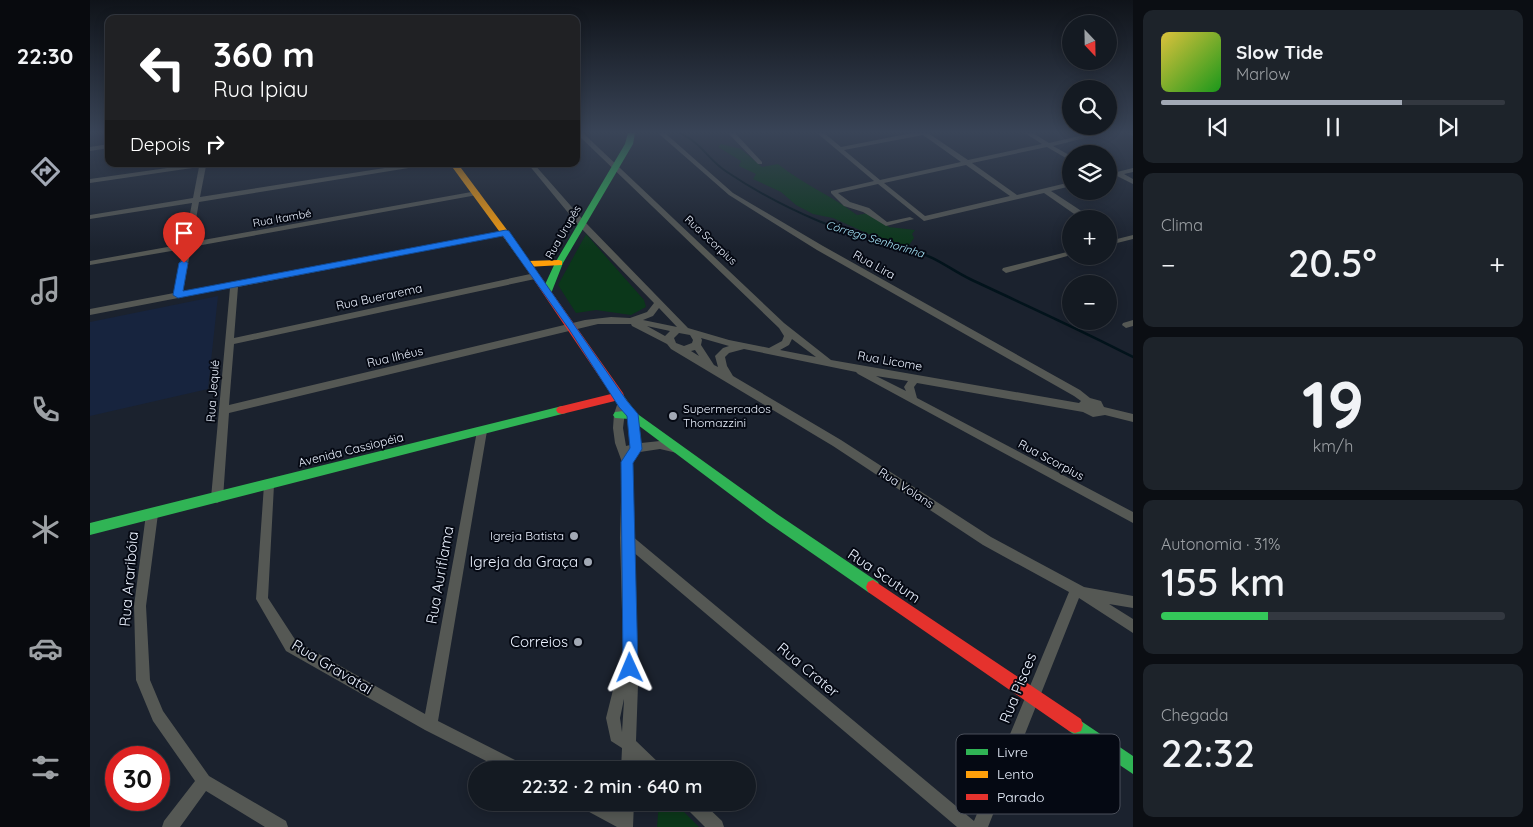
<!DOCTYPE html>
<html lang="pt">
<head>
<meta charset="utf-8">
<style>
	body { margin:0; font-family:Quicksand,sans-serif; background:#1d232a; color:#f1f3f6; height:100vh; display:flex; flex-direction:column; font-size:19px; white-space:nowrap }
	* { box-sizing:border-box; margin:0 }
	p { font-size:16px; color:#9da1a5 }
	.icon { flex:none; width:28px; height:28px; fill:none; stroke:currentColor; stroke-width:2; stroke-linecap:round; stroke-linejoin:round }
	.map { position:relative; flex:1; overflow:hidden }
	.side { display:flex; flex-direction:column; gap:10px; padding:10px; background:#0b0e13; width:400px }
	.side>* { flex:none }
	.hud { position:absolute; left:15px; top:15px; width:475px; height:152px; border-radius:10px; box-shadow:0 2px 12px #0003,0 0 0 1px #333840; background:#202124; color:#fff; overflow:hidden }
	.needle { width:32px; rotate:158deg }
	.controls { position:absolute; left:972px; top:15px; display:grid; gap:10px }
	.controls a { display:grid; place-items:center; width:55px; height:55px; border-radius:50%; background:#141a22; box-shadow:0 2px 12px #0003,0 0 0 1px #333840; font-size:25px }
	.speed { position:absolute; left:15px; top:746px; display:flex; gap:10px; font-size:25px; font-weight:700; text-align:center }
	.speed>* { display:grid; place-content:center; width:65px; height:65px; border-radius:50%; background:#141a22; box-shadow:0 2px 12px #0003,0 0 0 1px #333840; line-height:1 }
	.speed .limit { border:8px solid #d22; background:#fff; color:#111 }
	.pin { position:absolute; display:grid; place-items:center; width:42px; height:42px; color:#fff; margin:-51px -21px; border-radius:50% 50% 50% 0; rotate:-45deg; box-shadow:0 0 5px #0007 }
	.pin .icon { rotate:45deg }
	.me { position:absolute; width:55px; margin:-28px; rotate:359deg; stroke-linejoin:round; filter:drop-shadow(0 0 4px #0008) }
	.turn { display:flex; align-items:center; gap:18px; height:105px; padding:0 25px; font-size:22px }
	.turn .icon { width:65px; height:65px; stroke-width:2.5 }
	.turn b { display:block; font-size:35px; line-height:42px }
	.then { display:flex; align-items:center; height:48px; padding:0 25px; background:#0003; gap:10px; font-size:19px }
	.big { font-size:38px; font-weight:600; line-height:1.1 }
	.side .card { flex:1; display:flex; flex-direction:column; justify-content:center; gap:8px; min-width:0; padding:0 18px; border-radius:10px; background:#1d232a }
	.side .dial { align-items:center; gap:0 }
	.dial b { font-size:65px; line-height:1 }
	.song { display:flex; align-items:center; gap:15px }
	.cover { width:60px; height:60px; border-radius:8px; background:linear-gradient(135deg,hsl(50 70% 55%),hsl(120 70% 35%)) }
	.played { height:5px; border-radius:2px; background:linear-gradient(90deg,#a2a9b5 70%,#333840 70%) }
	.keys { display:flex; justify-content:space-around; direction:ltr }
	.heat { display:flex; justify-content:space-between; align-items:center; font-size:28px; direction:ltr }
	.charge { height:8px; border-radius:4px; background:linear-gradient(90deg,#34c759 31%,#333840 0) }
	.trip { position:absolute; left:378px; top:761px; width:288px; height:50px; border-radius:25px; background:#141a22; box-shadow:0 2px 12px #0003,0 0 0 1px #333840; font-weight:600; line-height:50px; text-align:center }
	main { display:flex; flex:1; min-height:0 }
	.dock { display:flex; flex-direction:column; width:90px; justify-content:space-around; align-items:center; background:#080a0e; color:#9da1a5 }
	.dock .icon { width:35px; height:35px }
	.dock .active { color:#a2a9b5 }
	.dock b { font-size:22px; color:#f1f3f6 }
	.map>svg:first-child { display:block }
	.built { fill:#17243e }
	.green { fill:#0b371a }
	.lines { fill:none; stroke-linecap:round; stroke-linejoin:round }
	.stream-far1 { stroke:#02131b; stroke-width:2 }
	.stream { stroke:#02131b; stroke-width:2.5 }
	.street { fill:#555854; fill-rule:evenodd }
	.fast { fill:#30b455; fill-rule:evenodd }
	.slow { fill:#ff9f0a; fill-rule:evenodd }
	.jam { fill:#e5322d; fill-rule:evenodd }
	.route { fill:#1a73e8; stroke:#114b97 }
	.poi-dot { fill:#a2a9b5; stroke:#050913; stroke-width:2 }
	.labels { text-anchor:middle; stroke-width:4; stroke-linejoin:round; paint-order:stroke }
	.far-street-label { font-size:11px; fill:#eaf1fe; stroke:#050913 }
	.far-water-label { font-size:11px; font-style:italic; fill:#a6e4f7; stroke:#050913 }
	.street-label { font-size:12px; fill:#eaf1fe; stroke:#050913 }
	.poi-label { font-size:12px; fill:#eaf1fe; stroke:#050913; text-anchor:start }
	.near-poi-label { font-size:15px; fill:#eaf1fe; stroke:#050913; text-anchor:end }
	.near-street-label { font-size:15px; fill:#eaf1fe; stroke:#050913 }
	.key { fill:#050913; stroke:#4a4f5a; stroke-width:1 }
	.key-label { font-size:14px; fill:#eaf1fe }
</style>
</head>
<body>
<main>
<nav class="dock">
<b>22:30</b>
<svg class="icon active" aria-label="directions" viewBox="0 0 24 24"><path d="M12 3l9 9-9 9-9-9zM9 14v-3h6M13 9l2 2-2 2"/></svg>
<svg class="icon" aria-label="music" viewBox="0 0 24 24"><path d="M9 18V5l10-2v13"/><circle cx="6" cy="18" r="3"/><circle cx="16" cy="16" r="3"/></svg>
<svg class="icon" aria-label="phone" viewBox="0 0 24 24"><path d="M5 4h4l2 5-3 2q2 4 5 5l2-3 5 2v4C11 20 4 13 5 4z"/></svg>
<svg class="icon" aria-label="climate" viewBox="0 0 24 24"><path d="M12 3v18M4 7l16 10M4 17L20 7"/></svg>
<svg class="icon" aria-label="car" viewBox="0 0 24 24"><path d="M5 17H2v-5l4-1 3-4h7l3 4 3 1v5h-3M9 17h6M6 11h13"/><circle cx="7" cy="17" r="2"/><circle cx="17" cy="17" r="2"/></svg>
<svg class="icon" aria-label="filters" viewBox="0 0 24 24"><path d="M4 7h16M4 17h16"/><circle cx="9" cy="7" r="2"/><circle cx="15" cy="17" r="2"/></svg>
</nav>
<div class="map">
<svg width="1043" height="827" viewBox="0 0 1043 827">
	<rect width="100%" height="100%" fill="#1b222e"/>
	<path class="built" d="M 128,296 L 118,389 L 0,416 L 0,322 Z"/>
	<path class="green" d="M 631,144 L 651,149 L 672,167 L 688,164 C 713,184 742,196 767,215 L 779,213 L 799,227 L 825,230 L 822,234 L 824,238 L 817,248 L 784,240 L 781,235 L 743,218 L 723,214 L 706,205 L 691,192 L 663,179 L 666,174 L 649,166 L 651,161 L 628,147 Z
		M 496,234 L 554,300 L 556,307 L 541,315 L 506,310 L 486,313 L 468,285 Z
		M 569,802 L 585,803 L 609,827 L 567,827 Z"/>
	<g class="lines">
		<path class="stream-far1" d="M 590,133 C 613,144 618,160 637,172 C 697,212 758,236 827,252"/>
		<path class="stream" d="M 822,251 C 846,256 859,269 880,279 C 935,305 989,329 1043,357"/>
		<path class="street" d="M 486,133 L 493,133 L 694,323 L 741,360 L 989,403 L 991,401 L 984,396 L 727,250 L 639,195 L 568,133 L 575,133 L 643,193 L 733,246 L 990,390 L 1000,398 L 1011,401 L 1014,407 L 1043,414 L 1043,422 L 1015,415 L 1003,417 L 993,412 L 827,383 L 824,387 L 827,398 L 1043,512 L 1043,523 L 768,374 L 766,372 L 654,349 L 639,353 L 635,357 L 637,366 L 643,376 L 751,440 L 901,537 L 994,587 L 1043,596 L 1043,608 L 1019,604 L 1043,619 L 1043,633 L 989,598 L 898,827 L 867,827 L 542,551 L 548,685 L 546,741 L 571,765 L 573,770 L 555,770 L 546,761 L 545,770 L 531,770 L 532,748 L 521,741 L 516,718 L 523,690 L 534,682 L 530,538 L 532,462 L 525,443 L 523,428 L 524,414 L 527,405 L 530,405 L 524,396 L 526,393 L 532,393 L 547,414 L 551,443 L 570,441 L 591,446 L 592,449 L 591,452 L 587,453 L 570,449 L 550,452 L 542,463 L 542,536 L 884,821 L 979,592 L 893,545 L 743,446 L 581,349 L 577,344 L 542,326 L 541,324 L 508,324 L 139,413 L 133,498 L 131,501 L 127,503 L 123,501 L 121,498 L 140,288 L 0,315 L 0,309 L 84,293 L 93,249 L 0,265 L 0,261 L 94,244 L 102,203 L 0,219 L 0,215 L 103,198 L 109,167 L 0,183 L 0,179 L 105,164 L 120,164 L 116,166 L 110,197 L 320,164 L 334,164 L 331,166 L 109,202 L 102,242 L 387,191 L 390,193 L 387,195 L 101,247 L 93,292 L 415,231 L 419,233 L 415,235 L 148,287 L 144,338 L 445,273 L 449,276 L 445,279 L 144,344 L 139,405 L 495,320 L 521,317 L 540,318 L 557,312 L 564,303 L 489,226 L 438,164 L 444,164 L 495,222 L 598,328 L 639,340 L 679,348 L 692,341 L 694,336 L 689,328 ZM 569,308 L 587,327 L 553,320 L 563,316 ZM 557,326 L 580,331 L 575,336 ZM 589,333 L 600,335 L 603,340 L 602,343 L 594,346 L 586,343 L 584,338 ZM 611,338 L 639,346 L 633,348 L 625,356 L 628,367 L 624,365 L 611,345 L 612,340 ZM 702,339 L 726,357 L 690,350 L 699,345 ZM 605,350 L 609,356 L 601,351 ZM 786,376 L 818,381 L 814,387 L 816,391 ZM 535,412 L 537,415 L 540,445 L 536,446 L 533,428 ZM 534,699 L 534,701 L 532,732 L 530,718 Z
			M 638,133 L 645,133 L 672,162 L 672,164 L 668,164 Z
			M 727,133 L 734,133 L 751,147 L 822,133 L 838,133 L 878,160 L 952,144 L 935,133 L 943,133 L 959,143 L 1003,133 L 1015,133 L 963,146 L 981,156 L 981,161 L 957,147 L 882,163 L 927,195 L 981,182 L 981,186 L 961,191 L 996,214 L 996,218 L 990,218 L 954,193 L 834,221 L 788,184 L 748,193 L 760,202 L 779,208 L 797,222 L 820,217 L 824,219 L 796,226 L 773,212 L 754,206 L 741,193 L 741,191 L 784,181 ZM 833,135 L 871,162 L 790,180 L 754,150 ZM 876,165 L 920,196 L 835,216 L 794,183 Z
			M 1038,133 L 1043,133 L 1043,136 Z
			M 19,144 L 19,148 L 0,151 L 0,147 Z
			M 1043,168 L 1043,172 L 1034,174 L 1043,179 L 1043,184 L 1027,176 L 1019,178 L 1019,174 Z
			M 1043,235 L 1043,239 L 1019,245 L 1019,241 Z
			M 981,251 L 981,255 L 916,273 L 912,270 L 913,268 Z
			M 1043,320 L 1043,326 L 1036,328 L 1032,325 L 1033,323 Z
			M 392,427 L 396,428 L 397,431 L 348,721 L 435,765 L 437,770 L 414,770 L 335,730 L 196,651 L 166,599 L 174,485 L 175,482 L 179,480 L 183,482 L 184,485 L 178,598 L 206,641 L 335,714 L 387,431 L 388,428 Z
			M 62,509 L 66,510 L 68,514 L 56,606 L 60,680 L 73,711 L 119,776 L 196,821 L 198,827 L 175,827 L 116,791 L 90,827 L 72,827 L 74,821 L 105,781 L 63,721 L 46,680 L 44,606 L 56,514 L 58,510 Z
			M 488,802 L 512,802 L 528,811 L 528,802 L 544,802 L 543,827 L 527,827 L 490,807 Z
			M 593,802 L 612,802 L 632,821 L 634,827 L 615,827 L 595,807 Z"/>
		<path class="fast" d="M 538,133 L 545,133 L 543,144 L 473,263 L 462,291 L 460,293 L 454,293 L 452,291 L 465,263 L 535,144 Z
			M 472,406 L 476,407 L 478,410 L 476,413 L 0,535 L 0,523 Z
			M 542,410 L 687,514 L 788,582 L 790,587 L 788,592 L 783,594 L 778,592 L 677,522 L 540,419 L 525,418 L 523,415 L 525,412 Z
			M 985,717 L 1043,756 L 1043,774 L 979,731 L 977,725 L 979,719 Z"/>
		<path class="slow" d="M 360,164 L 368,164 L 434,253 L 434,257 L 428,257 Z
			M 469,260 L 472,261 L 472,265 L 437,267 L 433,264 L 437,261 Z"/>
		<path class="jam" d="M 431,252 L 434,253 L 533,393 L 534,396 L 533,399 L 472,414 L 468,413 L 466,410 L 468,407 L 521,394 L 427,255 Z
			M 783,580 L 991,719 L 993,725 L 991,731 L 985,733 L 979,731 L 778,592 L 776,587 L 778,582 Z"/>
	</g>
	<linearGradient id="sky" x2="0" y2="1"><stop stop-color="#0f1319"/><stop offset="0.53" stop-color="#394457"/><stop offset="1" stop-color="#394457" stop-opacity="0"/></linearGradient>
	<rect width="1043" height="249" fill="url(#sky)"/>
	<path class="route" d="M 416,230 L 419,231 L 537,401 L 548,414 L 552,449 L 543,463 L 548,668 L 546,673 L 540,676 L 535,673 L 533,668 L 531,462 L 540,448 L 537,416 L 529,407 L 479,329 L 413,236 L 88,298 L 83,295 L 89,263 L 94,260 L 98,263 L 93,291 Z"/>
	<g class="poi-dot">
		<circle cx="583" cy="416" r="5"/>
		<circle cx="484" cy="536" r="5"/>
		<circle cx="498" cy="562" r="5"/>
		<circle cx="488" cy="642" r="5"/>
	</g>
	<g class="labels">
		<g class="far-street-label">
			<text transform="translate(192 218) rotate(-10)" y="4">Rua Itambé</text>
			<text transform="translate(473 232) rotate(-60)" y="4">Rua Urupês</text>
			<text transform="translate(621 240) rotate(43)" y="4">Rua Scorpius</text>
		</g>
		<g class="far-water-label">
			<text transform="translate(785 239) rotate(17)" y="4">Córrego Senhorinha</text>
		</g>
		<g class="street-label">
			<text transform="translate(784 265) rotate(29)" y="4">Rua Lira</text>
			<text transform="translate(289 297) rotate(-12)" y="4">Rua Buerarema</text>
			<text transform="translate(305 357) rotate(-13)" y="4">Rua Ilhéus</text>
			<text transform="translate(800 361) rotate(10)" y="4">Rua Licome</text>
			<text transform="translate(123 391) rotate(-86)" y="4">Rua Jequié</text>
			<text transform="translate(261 450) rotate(-14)" y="4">Avenida Cassiopéia</text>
			<text transform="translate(961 460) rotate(28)" y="4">Rua Scorpius</text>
			<text transform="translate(816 488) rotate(33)" y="4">Rua Volans</text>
		</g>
		<g class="poi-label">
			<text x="593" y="413">Supermercados<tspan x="593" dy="14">Thomazzini</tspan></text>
			<text x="474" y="540" text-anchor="end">Igreja Batista</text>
		</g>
		<g class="near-poi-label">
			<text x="488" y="567">Igreja da Graça</text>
			<text x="478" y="647">Correios</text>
		</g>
		<g class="near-street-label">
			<text transform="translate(350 575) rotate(-80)" y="5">Rua Auriflama</text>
			<text transform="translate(794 576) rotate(34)" y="5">Rua Scutum</text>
			<text transform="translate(39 579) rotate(-85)" y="5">Rua Araribóia</text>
			<text transform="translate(242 667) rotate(31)" y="5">Rua Gravatai</text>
			<text transform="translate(718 670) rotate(40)" y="5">Rua Crater</text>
			<text transform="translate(928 688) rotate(-68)" y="5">Rua Pisces</text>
		</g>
	</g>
	<rect x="866" y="734" width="164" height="80" rx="8" class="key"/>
	<rect x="876" y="749" width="22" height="6" fill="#30b455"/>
	<rect x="876" y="771" width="22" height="7" fill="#ff9f0a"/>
	<rect x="876" y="794" width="22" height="6" fill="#e5322d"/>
	<g class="key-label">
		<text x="907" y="757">Livre</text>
		<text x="907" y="779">Lento</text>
		<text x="907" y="802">Parado</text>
	</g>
</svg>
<div class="controls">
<a><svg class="needle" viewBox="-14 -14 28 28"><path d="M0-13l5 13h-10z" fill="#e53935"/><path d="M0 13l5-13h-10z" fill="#9da1a5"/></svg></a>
<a><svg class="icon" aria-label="search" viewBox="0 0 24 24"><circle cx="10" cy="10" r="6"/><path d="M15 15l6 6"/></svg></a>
<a><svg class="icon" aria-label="layers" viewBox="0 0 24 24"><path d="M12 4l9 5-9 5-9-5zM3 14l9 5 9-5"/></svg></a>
<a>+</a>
<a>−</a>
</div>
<div class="speed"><div class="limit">30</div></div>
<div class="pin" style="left:94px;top:263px;background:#d93025"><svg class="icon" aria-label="arrive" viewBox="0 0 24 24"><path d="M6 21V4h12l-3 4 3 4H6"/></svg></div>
<svg class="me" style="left:540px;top:668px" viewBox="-20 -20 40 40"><path d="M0-17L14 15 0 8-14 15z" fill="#1a73e8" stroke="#fff" stroke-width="4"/></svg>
<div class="trip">22:32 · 2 min · 640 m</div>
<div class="hud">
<div class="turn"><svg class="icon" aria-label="left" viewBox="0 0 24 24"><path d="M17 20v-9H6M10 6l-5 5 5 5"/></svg><div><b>360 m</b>Rua Ipiau</div></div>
<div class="then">Depois<svg class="icon" aria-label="right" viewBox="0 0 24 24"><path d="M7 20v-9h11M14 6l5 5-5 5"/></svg></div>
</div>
</div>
<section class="side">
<div class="card">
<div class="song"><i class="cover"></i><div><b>Slow Tide</b><p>Marlow</p></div></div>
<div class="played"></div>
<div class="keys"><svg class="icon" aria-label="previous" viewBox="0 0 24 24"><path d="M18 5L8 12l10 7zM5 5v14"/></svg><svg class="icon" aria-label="pause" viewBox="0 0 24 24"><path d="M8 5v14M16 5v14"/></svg><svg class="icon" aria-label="next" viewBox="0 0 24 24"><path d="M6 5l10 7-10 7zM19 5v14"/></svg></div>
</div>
<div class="card"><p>Clima</p>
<div class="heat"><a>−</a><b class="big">20.5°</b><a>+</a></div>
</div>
<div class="card dial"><b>19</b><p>km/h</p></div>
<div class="card"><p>Autonomia · 31%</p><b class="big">155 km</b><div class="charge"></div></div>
<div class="card"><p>Chegada</p><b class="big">22:32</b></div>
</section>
</main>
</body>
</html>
